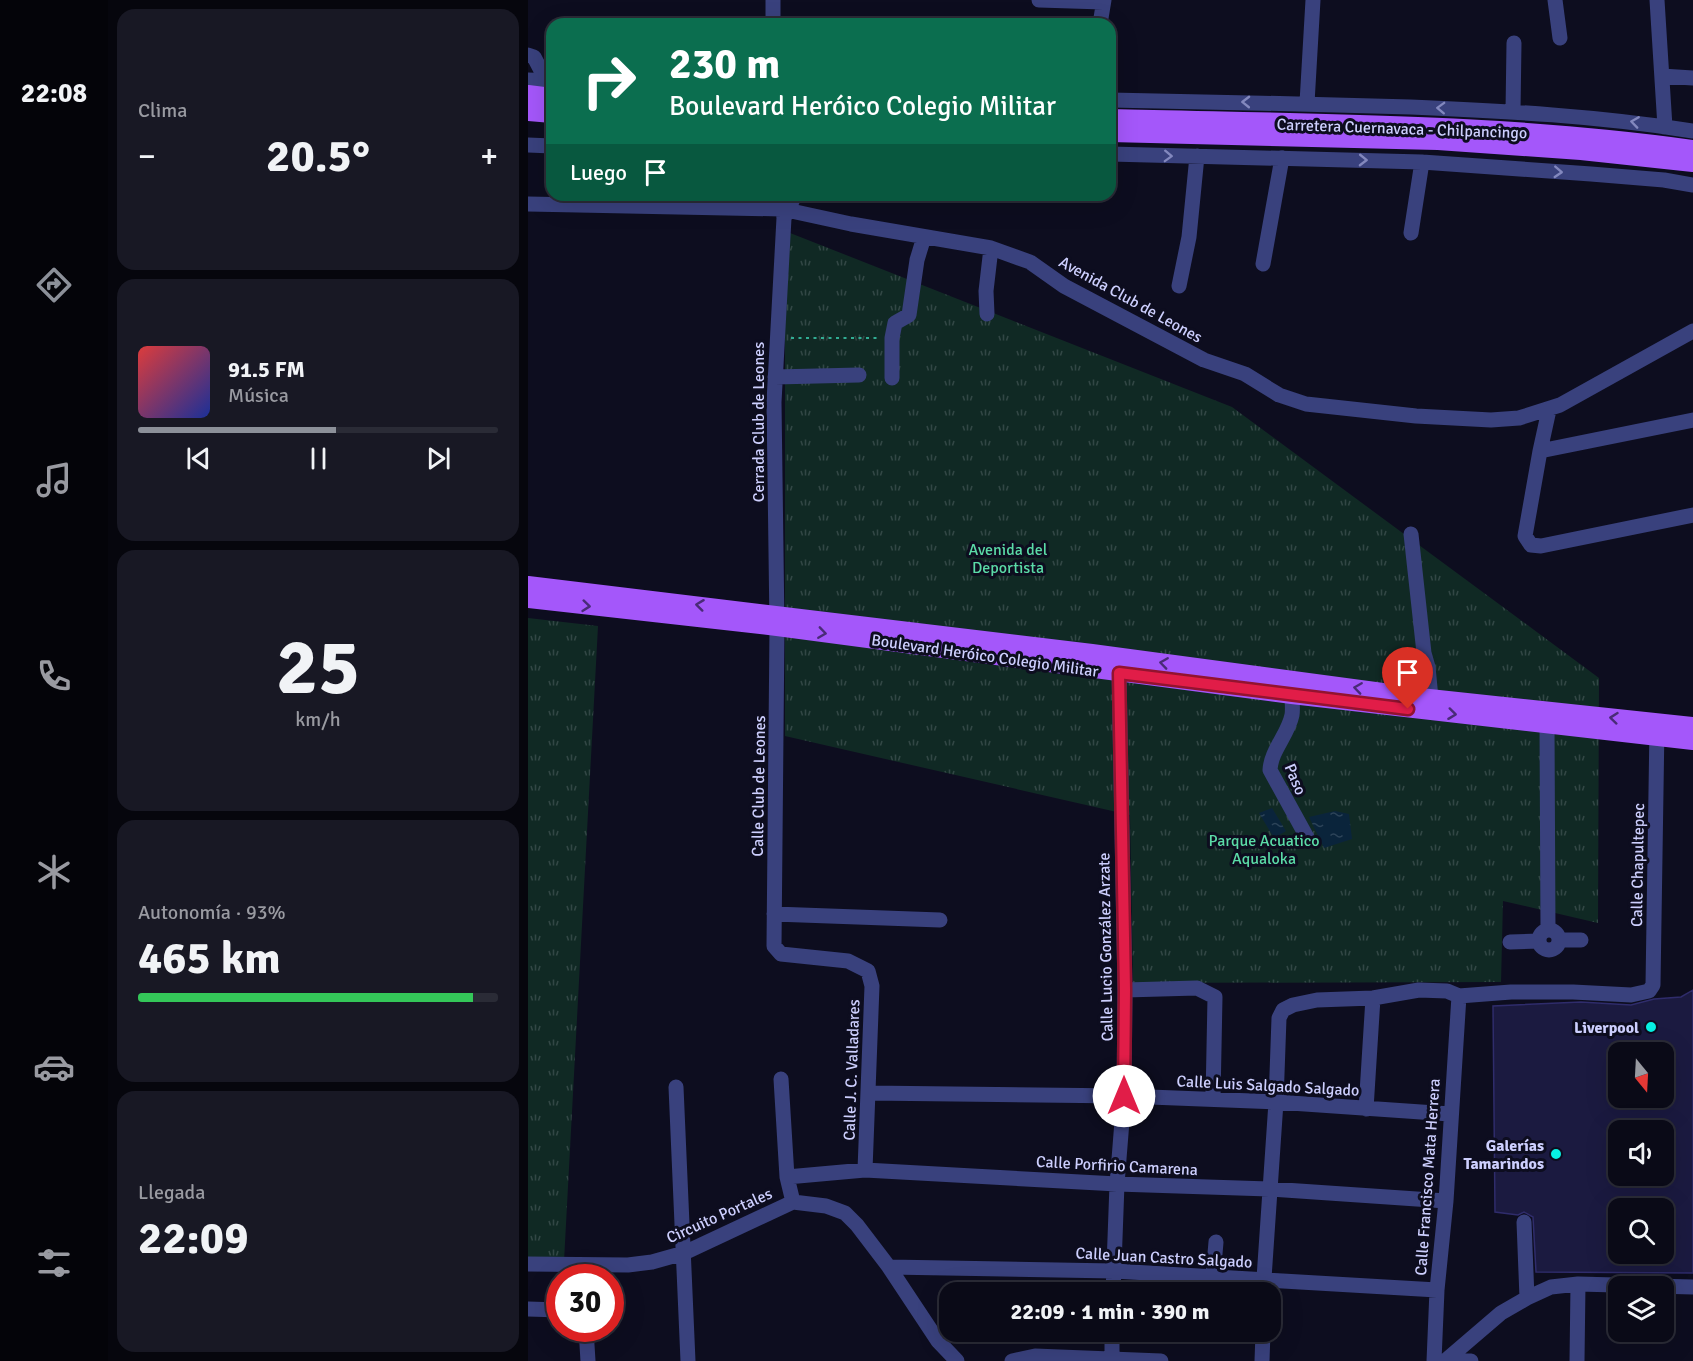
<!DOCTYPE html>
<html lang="es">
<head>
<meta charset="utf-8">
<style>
	body { margin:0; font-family:Signika,sans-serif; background:#181824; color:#f1f3f6; height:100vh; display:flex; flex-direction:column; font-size:22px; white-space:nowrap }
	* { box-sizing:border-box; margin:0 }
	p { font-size:20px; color:#999aa1 }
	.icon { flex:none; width:33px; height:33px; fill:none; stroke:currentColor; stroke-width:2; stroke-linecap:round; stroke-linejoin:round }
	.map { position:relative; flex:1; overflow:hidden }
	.details { display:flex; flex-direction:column; gap:9px; padding:9px; background:#06060d; width:420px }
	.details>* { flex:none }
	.top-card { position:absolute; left:18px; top:18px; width:570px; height:183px; border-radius:18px; box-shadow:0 6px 24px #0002,0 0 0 2px #2a2b36; background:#0b6e4f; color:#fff; overflow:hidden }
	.needle { width:39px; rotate:162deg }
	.controls { position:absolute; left:1080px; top:1042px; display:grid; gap:12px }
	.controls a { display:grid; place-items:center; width:66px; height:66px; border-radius:12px; background:#0a0a17; box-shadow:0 6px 24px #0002,0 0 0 2px #2a2b36; font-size:30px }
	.speed { position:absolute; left:18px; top:1264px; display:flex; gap:12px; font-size:30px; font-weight:700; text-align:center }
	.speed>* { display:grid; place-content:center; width:78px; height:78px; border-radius:50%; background:#0a0a17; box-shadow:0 6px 24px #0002,0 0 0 2px #2a2b36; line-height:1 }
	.speed .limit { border:9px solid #d22; background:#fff; color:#111 }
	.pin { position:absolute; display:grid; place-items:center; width:51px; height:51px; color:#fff; margin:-62px -26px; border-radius:50% 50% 50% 0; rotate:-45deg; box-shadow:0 0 6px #0007 }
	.pin .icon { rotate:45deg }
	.me { position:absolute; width:66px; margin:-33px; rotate:0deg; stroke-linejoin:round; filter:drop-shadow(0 0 4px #0008) }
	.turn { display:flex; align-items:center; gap:21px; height:126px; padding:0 24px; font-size:27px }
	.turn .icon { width:78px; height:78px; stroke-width:2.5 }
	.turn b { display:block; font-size:42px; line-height:51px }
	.then { display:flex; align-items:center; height:57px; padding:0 24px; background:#0003; gap:12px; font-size:22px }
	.big { font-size:45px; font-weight:700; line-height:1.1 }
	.details .widget { flex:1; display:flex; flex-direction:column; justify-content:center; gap:9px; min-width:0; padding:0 21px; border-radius:18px; background:#181824 }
	.details .dial { align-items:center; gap:0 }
	.dial b { font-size:78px; line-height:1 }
	.song { display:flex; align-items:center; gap:18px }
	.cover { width:72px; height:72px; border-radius:9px; background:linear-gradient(135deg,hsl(0 70% 55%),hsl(230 70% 35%)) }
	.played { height:6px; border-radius:3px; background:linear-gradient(90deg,#8c9099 55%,#2a2b36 55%) }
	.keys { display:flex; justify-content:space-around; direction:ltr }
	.heat { display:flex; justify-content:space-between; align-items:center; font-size:33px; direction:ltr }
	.charge { height:9px; border-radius:4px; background:linear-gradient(90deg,#34c759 93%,#2a2b36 0) }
	.trip { position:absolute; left:411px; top:1282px; width:342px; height:60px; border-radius:18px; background:#0a0a17; box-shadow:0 6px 24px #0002,0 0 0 2px #2a2b36; font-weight:700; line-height:60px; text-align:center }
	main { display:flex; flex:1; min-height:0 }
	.tabs { display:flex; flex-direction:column; width:108px; justify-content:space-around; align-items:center; background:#040409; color:#999aa1 }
	.tabs .icon { width:42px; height:42px }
	.tabs .selected { color:#8c9099 }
	.tabs b { font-size:27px; color:#f1f3f6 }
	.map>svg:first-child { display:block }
	.park { fill:url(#park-tufts) }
	.water { fill:url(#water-ripples) }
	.building { fill:#1b1a40; stroke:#2f2c6b; stroke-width:1.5; fill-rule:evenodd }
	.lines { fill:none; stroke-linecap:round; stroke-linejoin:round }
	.path { stroke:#31ad93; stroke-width:2; stroke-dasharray:3 4.5; stroke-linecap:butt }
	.minor { stroke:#39417d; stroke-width:15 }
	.major { stroke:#a457fa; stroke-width:18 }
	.oneway { stroke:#8388be }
	.oneway2 { stroke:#492b77 }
	.route-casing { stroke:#92132f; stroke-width:15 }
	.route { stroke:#e11d48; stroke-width:10 }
	.poi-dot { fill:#07f0e3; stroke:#0d0d1f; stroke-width:2 }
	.labels { text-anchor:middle; stroke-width:6; stroke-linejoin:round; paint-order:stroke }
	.street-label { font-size:16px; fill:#cdcffe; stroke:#0d0d1f }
	.park-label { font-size:16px; fill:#5bdba7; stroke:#0d0d1f }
	.poi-label { font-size:16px; font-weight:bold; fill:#cdcffe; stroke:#0d0d1f; text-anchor:end }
</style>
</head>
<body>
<main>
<nav class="tabs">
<b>22:08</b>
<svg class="icon selected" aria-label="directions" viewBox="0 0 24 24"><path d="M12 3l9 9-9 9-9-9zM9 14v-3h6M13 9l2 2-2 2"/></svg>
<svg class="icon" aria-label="music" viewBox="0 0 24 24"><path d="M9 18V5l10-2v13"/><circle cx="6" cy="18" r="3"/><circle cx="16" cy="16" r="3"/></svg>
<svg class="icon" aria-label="phone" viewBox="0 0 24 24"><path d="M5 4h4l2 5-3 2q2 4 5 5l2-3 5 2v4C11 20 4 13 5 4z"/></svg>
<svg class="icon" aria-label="climate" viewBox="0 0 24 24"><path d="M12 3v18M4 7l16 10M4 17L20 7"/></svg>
<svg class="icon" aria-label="car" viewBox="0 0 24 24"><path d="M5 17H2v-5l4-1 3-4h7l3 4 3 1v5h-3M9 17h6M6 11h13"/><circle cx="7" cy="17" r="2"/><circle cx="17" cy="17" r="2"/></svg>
<svg class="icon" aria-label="filters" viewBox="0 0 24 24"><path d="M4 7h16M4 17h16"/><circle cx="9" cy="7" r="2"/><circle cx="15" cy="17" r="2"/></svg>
</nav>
<section class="details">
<div class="widget"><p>Clima</p>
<div class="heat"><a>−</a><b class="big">20.5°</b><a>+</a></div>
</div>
<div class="widget">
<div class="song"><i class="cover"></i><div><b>91.5 FM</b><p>Música</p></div></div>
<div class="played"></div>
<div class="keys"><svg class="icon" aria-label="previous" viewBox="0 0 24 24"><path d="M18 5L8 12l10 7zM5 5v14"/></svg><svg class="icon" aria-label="pause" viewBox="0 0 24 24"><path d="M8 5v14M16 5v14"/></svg><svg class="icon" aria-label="next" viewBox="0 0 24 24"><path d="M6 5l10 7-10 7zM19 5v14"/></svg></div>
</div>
<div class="widget dial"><b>25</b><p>km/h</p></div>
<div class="widget"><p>Autonomía · 93%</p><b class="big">465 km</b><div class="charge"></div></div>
<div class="widget"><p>Llegada</p><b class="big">22:09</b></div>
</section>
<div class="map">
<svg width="1165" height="1361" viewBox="0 0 1165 1361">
	<defs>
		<pattern id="park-tufts" width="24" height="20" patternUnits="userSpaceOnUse" patternTransform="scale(1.5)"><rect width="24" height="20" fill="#102924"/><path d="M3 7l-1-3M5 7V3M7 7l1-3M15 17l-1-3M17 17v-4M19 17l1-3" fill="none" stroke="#324745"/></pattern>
		<pattern id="water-ripples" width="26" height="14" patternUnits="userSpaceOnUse" patternTransform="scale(1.5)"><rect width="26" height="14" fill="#0a243b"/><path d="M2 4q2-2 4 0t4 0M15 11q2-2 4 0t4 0" fill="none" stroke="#2c4358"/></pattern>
	</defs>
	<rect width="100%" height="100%" fill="#0d0d1f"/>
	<path class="park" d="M 257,231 L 704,407 L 1071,678 L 1070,923 L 975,901 L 973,982 L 605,983 L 602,815 L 257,736 Z
		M 0,618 L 70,626 L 36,1261 L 0,1259 Z"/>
	<path class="water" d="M 744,808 L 758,831 L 746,838 L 731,813 Z
		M 807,811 L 821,814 L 824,839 L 796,848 L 781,817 Z"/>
	<path class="building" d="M 1165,990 L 1165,1273 L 1008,1272 L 1005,1217 L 996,1212 L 990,1215 L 967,1212 L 965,1006 L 1053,1002 L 1103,1005 L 1126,999 L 1153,997 ZM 1090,1053 L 1136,1053 L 1136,1098 L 1090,1098 ZM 1090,1131 L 1136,1131 L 1136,1176 L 1090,1176 ZM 1090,1209 L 1136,1209 L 1136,1254 L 1090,1254 Z"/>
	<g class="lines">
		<path class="path" d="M 263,338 L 351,338"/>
		<path class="minor" d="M 511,0 L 575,2
			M 1027,0 L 1032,38
			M 1129,0 L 1137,127
			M 245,24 L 245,0
			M 572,24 L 576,0
			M 0,55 L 6,57 L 18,80
			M 1134,76 L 1165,78
			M 0,80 L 24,81
			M 582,100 C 682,102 783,104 883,107 C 978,111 1071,116 1165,131
			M 779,103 L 785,0
			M 985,111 L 986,43
			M 0,145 L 24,146
			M 582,154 L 894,162 L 1063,174 L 1136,180 L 1165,185
			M 253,195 L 256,218 L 246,402 L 249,627 L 246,946 L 253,954 L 320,961 L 340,971 L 344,986 L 337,1170
			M 0,204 L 254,209 L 323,224 L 463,248 L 502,262 L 536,286 L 676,360 L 717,374 L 751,395 L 778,404 L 888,416 L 963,420 L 991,418 L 1032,405 L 1165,331
			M 256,218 L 267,195
			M 883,233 L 894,162
			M 735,264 L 754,158
			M 651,286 L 661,237 L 669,156
			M 459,314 L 458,291 L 463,248
			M 247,377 L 331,375
			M 364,378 L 364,338 L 367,323 L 381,315 L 389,260 L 396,237
			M 1021,410 L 1012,451 L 997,536 L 1003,545 L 1013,546 L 1165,515
			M 1012,451 L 1165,420
			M 883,534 L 896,653 L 900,667 L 903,698
			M 764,695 C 764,702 765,709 764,715 C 760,735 743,750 742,770 L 781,841
			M 892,697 L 890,667 L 896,653
			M 1019,725 L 1020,930
			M 246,914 L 412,920
			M1011 940a10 10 0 1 1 20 0a10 10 0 1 1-20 0Z
			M 1031,940 L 1053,940
			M 982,942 L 1011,941
			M 597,990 L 669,988 L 687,997 L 685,1099
			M 253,1079 L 259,1177 L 265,1202
			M 148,1087 L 160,1361
			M 340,1093 L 596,1096 L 748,1102 L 922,1114
			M 838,1109 L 845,998
			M 259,1177 L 337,1170 L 589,1184 L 741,1189 L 918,1201
			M 996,1222 L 999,1298
			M 0,1264 L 100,1265 L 124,1262 L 156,1253 L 265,1202 L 298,1206 L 317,1213 L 329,1225 L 361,1267 L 410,1341 L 429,1361
			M 361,1267 L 586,1271 L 909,1290
			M 685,1277 L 688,1242
			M 585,1293 L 589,1184 L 596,1096 L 597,990 L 591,673
			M 735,1293 L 748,1102 L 751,1018 L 755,1010 L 765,1005 L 789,1000 L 845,998 L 891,990 L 919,991 L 931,996 L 983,992 L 1045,992 L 1103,995 L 1121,991 L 1125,985 L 1129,726
			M 0,1309 L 32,1310
			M 58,1329 L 60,1361
			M 919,1360 L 943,1361
			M 484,1361 L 507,1356 L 633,1361
			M 584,1361 L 584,1332
			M 734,1361 L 735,1332
			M 906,1361 L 909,1290 L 918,1201 L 931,996
			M 917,1361 L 973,1313 L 999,1298 L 1023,1287 L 1050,1284 L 1165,1287
			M 1049,1361 L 1050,1284"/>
		<path class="major" d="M 0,94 L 24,97
			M 0,112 L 24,114
			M 582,118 C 776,123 972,122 1165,149
			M 582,133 L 910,141 L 1053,151 L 1165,163
			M 0,585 L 564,653 L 892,697 L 1165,726
			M 0,599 L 249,627 L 764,695 L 1165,741"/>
	</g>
	<defs><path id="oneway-chevron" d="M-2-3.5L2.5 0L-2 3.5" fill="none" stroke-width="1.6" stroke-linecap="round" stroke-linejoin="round" transform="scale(1.5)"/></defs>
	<g class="oneway">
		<use href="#oneway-chevron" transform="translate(718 102) rotate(-179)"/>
		<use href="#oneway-chevron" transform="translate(913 108) rotate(-178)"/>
		<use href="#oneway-chevron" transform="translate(1107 122) rotate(-172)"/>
		<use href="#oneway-chevron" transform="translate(640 156) rotate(2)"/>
		<use href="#oneway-chevron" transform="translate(835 160) rotate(1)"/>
		<use href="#oneway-chevron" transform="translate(1030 172) rotate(3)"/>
	</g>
	<g class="oneway2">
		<use href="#oneway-chevron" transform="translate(172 605) rotate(-173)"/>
		<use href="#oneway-chevron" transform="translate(58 606) rotate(6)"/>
		<use href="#oneway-chevron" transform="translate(294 633) rotate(8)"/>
		<use href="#oneway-chevron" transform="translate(636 663) rotate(-172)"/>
		<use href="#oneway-chevron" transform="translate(830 688) rotate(-172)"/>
		<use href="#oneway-chevron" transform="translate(924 714) rotate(7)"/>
		<use href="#oneway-chevron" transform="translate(1086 718) rotate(-174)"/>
	</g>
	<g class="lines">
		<g class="route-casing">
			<path id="route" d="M 596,1096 L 597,990 L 591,673 L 880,709"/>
		</g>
		<use href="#route" class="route"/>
	</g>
	<g class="poi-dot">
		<circle cx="1123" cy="1027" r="6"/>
		<circle cx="1028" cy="1154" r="6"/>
	</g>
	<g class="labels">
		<g class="street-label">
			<text transform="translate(874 128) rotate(2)" y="6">Carretera Cuernavaca - Chilpancingo</text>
			<text transform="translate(603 299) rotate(29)" y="6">Avenida Club de Leones</text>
			<text transform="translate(230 422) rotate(-90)" y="6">Cerrada Club de Leones</text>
			<text transform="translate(457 655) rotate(8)" y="6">Boulevard Heróico Colegio Militar</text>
			<text transform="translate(768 779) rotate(67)" y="6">Paso</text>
			<text transform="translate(230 786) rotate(-89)" y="6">Calle Club de Leones</text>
			<text transform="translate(1109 865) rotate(-89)" y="6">Calle Chapultepec</text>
			<text transform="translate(577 947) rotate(-91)" y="6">Calle Lucio González Arzate</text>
			<text transform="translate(323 1070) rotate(-88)" y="6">Calle J. C. Valladares</text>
			<text transform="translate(740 1085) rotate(3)" y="6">Calle Luis Salgado Salgado</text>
			<text transform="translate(589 1165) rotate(3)" y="6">Calle Porfirio Camarena</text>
			<text transform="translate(899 1177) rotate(-86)" y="6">Calle Francisco Mata Herrera</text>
			<text transform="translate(191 1215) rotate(-24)" y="6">Circuito Portales</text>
			<text transform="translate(636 1257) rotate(3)" y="6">Calle Juan Castro Salgado</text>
		</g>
		<g class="park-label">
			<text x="480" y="555">Avenida del<tspan x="480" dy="18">Deportista</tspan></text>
			<text x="736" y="846">Parque Acuatico<tspan x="736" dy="18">Aqualoka</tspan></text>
		</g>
		<g class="poi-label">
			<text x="1111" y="1033">Liverpool</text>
			<text x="1016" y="1151">Galerías<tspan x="1016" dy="18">Tamarindos</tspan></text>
		</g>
	</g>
</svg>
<div class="controls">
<a><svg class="needle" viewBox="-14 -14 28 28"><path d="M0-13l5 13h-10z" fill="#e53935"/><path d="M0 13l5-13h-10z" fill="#999aa1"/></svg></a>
<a><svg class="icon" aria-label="sound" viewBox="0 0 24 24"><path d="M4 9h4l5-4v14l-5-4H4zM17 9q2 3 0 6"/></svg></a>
<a><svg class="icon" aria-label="search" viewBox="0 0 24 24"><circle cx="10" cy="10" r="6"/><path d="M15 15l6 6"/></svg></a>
<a><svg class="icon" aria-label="layers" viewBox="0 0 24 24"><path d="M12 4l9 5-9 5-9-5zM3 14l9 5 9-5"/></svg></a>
</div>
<div class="speed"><div class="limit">30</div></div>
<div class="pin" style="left:880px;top:709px;background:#d93025"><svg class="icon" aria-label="arrive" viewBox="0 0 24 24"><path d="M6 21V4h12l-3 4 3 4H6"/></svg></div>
<svg class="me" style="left:596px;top:1096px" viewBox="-20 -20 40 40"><circle r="19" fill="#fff"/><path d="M0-13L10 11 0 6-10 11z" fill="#e11d48"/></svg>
<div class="trip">22:09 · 1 min · 390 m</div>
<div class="top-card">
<div class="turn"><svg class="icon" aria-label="right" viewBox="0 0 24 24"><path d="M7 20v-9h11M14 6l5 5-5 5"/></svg><div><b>230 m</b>Boulevard Heróico Colegio Militar</div></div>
<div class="then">Luego<svg class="icon" aria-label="arrive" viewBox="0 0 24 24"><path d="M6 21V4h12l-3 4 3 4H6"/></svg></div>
</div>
</div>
</main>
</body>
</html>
